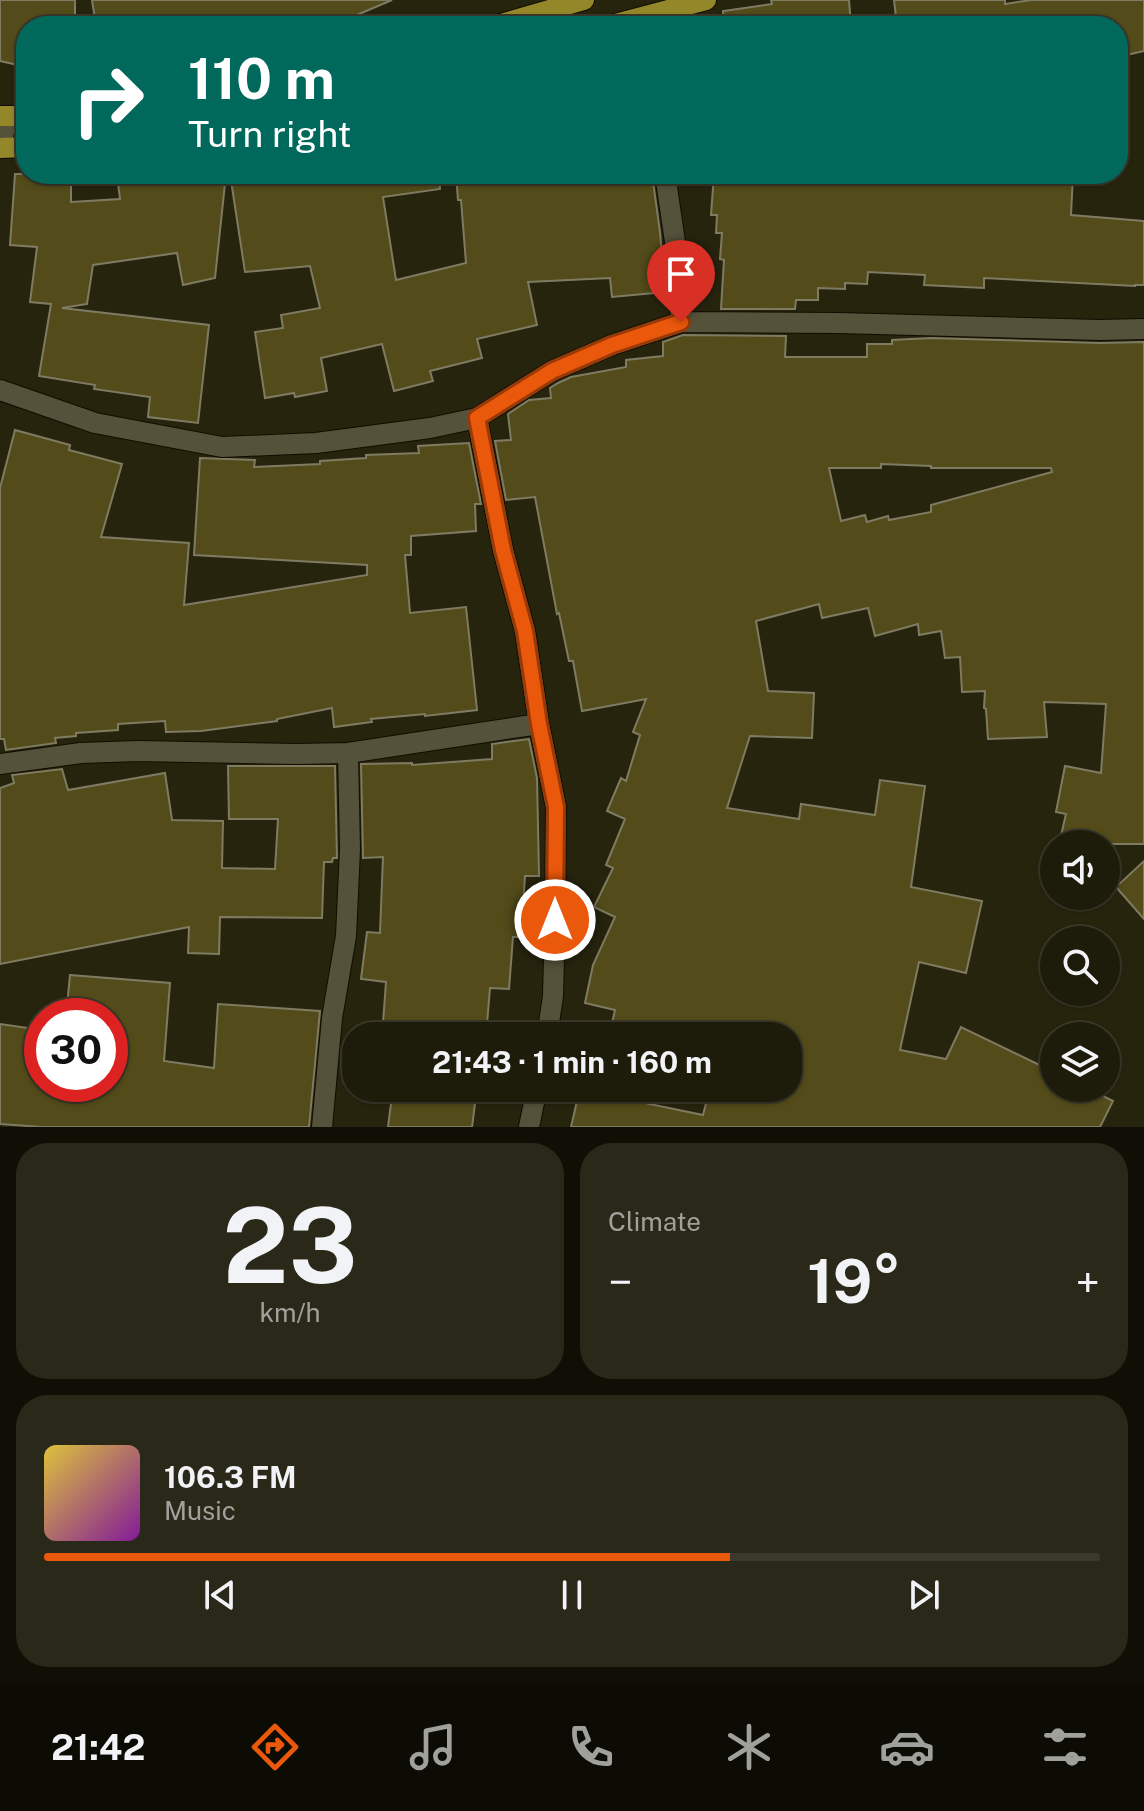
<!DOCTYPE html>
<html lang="en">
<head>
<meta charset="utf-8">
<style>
	body { margin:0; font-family:"Public Sans",sans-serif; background:#2a2818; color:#f1f3f6; height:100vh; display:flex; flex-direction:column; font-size:30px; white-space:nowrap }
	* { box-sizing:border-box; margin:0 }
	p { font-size:26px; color:#a0a19c }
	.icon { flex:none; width:44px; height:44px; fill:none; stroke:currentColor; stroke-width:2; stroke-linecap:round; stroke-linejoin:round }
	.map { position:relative; height:1127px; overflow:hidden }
	.drawer { display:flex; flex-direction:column; gap:16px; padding:16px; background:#100f06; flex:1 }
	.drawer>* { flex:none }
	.hud { position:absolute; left:16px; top:16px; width:1112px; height:168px; border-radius:32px; box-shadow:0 2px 6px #0004,0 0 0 2px #3b392b; background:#00695c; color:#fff; overflow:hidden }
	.fabs { position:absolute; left:1040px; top:830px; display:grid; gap:16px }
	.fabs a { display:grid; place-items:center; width:80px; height:80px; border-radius:50%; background:#1d1b0a; box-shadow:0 2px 6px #0004,0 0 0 2px #3b392b; font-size:40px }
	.speed { position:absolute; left:24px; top:998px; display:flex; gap:16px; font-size:40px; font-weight:700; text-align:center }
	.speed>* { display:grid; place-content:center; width:104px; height:104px; border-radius:50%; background:#1d1b0a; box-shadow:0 2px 6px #0004,0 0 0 2px #3b392b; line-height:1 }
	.speed .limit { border:12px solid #d22; background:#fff; color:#111 }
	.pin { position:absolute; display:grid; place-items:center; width:68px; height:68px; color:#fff; margin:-82px -34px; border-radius:50% 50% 50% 0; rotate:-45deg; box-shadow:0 0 8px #0007 }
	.pin .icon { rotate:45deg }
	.me { position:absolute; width:88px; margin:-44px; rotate:0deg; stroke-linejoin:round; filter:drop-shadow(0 0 6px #0008) }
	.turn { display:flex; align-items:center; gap:28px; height:168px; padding:0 40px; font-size:36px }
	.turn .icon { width:104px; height:104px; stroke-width:2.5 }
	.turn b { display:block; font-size:56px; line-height:68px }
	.big { font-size:60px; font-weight:700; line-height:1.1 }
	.drawer .tile { flex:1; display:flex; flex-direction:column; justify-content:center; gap:12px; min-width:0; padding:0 28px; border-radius:32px; background:#2a2818 }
	.drawer .dial { align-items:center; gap:0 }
	.dial b { font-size:104px; line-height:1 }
	.song { display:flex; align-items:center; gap:24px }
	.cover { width:96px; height:96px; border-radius:12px; background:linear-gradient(135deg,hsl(50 70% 55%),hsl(290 70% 35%)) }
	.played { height:8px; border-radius:4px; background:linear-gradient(90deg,#ea580c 65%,#3b392b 65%) }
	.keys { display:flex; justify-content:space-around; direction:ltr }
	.heat { display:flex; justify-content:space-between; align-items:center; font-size:44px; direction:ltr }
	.drawer .tiles { flex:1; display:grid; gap:16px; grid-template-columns:1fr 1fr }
	.tile:last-child { grid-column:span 2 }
	.trip { position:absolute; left:342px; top:1022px; width:460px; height:80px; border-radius:32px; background:#1d1b0a; box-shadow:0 2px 6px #0004,0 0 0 2px #3b392b; font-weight:700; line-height:80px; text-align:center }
	.dock { display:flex; height:128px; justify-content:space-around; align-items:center; background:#0c0b04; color:#a0a19c }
	.dock .icon { width:56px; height:56px }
	.dock .current { color:#ea580c }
	.dock b { font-size:36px; color:#f1f3f6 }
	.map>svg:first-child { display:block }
	.building { fill:#534b19; stroke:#7f7b63; stroke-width:2; fill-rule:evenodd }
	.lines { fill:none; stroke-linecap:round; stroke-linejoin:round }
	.minor-casing { stroke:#100d00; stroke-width:22 }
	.major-casing { stroke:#100d00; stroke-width:22 }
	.minor { stroke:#55523b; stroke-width:20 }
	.major { stroke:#948729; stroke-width:20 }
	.route-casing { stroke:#983908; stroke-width:20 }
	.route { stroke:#ea580c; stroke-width:14 }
</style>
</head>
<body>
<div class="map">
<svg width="1144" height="1127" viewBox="0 0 1144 1127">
	<rect width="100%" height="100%" fill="#27240e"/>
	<path class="building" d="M 0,0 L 75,0 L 75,26 L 26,26 L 26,67 L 0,61 Z
		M 92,0 L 392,0 L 331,26 L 96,26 Z
		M 771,0 L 849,0 L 851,26 L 724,26 L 723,11 L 772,4 Z
		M 894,0 L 1005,0 L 1005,4 L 1031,0 L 1144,0 L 1144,51 L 1118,57 L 1118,26 L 897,26 Z
		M 15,174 L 71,174 L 71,202 L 120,199 L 118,183 L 162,177 L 162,174 L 226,174 L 215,278 L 183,285 L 177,253 L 93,265 L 87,304 L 62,308 L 209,325 L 198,423 L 148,417 L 150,397 L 94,389 L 95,385 L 39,376 L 51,304 L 30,302 L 37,247 L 10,245 Z
		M 230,174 L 439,174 L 440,189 L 383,197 L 396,280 L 466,263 L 461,200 L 458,200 L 456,174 L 652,174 L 660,232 L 665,292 L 612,297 L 610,278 L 528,282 L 537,325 L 477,339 L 482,358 L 430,371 L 433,381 L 394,391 L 382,344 L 321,358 L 327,391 L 295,397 L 294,393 L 265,398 L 255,332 L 283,328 L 281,315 L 320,308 L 310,266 L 245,272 Z
		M 714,174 L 772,174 L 772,176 L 826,179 L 826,174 L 1073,174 L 1071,215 L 1144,221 L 1144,285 L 1135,285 L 1135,286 L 984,278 L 984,288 L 924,285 L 925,275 L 868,272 L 867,284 L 845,283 L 845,289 L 818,288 L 818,300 L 796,300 L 795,309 L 721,309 L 724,260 L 720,259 L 722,233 L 716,233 L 717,215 L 711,215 Z
		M 683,335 L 786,336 L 785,357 L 867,357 L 867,344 L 892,344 L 892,340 L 931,338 L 1100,343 L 1144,342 L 1144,844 L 1059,844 L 1066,814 L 1056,812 L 1065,766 L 1101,773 L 1106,704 L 1044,702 L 1047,737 L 988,739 L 986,709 L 984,708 L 985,691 L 962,692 L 960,657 L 945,658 L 941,631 L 919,635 L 918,624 L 875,636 L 868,608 L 822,618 L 819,604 L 756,621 L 768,691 L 814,693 L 812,738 L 750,736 L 727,808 L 799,819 L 801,804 L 875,815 L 880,780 L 925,786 L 911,887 L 982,901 L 966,973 L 919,962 L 900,1050 L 946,1059 L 961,1027 L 1054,1072 L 1054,1088 L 1087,1088 L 1113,1101 L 1100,1127 L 571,1127 L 580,1088 L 593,1088 L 635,1097 L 635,1101 L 703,1115 L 710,1088 L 788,1088 L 788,1036 L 609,1036 L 615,1010 L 585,1003 L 593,965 L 615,917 L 594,907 L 613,868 L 606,865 L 625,819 L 607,811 L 621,778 L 626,781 L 640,735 L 633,732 L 646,699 L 582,711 L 573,661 L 569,661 L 559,613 L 557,614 L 535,497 L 506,500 L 495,441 L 511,440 L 508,414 L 529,400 L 551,398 L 550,388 L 558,383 L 571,377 L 626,367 L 626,360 L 663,356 L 663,342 ZM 881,464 L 931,466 L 931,468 L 1051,468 L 1052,472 L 931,505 L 931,512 L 889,520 L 888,516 L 867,522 L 865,515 L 841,521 L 829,468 L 881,468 Z
		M 15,430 L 70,445 L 69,450 L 122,464 L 101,537 L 189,543 L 184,605 L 367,575 L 367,565 L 194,555 L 200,458 L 255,460 L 254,467 L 320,464 L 320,461 L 366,458 L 366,455 L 419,453 L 418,446 L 469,443 L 481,504 L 475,504 L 476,531 L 411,536 L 411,555 L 405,555 L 410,613 L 466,607 L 477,710 L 425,716 L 425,714 L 371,719 L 372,722 L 334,727 L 332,708 L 277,719 L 277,721 L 201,731 L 166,732 L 165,721 L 118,724 L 118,730 L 76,733 L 76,736 L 55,738 L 56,743 L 6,750 L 4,739 L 0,739 L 0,488 Z
		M 529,739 L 537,778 L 539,876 L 525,876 L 521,937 L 513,937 L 509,989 L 490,988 L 486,1036 L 382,1036 L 386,982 L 361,979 L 367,932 L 380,933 L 383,857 L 363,858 L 361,764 L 412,763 L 412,765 L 492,759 L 492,744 Z
		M 228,766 L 335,766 L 337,858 L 333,858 L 332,862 L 324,862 L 322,918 L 220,917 L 219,954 L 188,953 L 189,927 L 0,964 L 0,788 L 14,783 L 12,775 L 62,769 L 68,790 L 165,773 L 172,820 L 223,821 L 222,868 L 275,869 L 278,819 L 229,819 Z
		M 1144,861 L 1144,919 L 1116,887 Z
		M 70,975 L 170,983 L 164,1061 L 214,1068 L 218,1004 L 320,1011 L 309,1127 L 41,1127 L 0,1124 L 0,1024 L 42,1030 L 42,1084 L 70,1084 L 110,1089 L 110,1016 L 66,1016 Z
		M 393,1088 L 477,1088 L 472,1127 L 388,1127 Z"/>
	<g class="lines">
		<g class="minor-casing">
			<path id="minor" d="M 0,147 L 8,117
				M 665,174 L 678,262 L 681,322
				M 0,390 L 95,423 L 222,447 L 316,443 L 430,428 L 477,418 L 552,371 L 612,345 L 681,322 L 839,323 L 1100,330 L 1144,329
				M 477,418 L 503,550 L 525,631 L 539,724 L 556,807 L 555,920 L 553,996 L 547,1036
				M 0,764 L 81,753 L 138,751 L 297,754 L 348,753 L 539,724
				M 322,1127 L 332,1018 L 346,936 L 350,849 L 348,753
				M 529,1127 L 537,1088"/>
		</g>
		<g class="major-casing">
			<path id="major" d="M 494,26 L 584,0
				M 608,26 L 706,0
				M 0,116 L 26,116
				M 0,148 L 26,147"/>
		</g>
		<use href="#minor" class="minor"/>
		<use href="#major" class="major"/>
	</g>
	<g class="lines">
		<g class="route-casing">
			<path id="route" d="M 555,920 L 556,807 L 539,724 L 525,631 L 503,550 L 477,418 L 552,371 L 612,345 L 681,322"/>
		</g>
		<use href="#route" class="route"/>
	</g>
</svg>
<div class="fabs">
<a><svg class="icon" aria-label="sound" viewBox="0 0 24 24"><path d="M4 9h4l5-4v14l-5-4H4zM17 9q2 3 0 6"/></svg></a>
<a><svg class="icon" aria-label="search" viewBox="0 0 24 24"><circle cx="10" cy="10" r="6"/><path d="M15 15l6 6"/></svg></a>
<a><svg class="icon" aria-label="layers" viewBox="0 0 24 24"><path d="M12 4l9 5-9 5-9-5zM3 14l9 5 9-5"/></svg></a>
</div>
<div class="speed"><div class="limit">30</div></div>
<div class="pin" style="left:681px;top:322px;background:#d93025"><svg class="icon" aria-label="arrive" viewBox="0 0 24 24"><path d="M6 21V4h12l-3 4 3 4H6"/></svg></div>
<svg class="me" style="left:555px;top:920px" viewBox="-20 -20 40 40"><circle r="17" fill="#ea580c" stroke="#fff" stroke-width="3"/><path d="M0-11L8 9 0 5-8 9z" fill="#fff"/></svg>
<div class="trip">21:43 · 1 min · 160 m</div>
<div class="hud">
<div class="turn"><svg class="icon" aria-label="right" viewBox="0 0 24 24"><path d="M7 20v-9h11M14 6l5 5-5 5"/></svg><div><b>110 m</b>Turn right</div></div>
</div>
</div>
<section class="drawer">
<div class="tiles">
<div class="tile dial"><b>23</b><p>km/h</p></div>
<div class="tile"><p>Climate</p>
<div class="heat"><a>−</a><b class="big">19°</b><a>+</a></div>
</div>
<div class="tile">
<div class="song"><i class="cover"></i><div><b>106.3 FM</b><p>Music</p></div></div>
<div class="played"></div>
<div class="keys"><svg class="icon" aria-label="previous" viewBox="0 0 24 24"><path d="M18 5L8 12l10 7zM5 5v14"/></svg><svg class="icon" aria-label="pause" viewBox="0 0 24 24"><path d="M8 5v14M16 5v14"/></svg><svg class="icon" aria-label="next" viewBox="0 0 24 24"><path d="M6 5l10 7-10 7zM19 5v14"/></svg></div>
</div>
</div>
</section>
<nav class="dock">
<b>21:42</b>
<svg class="icon current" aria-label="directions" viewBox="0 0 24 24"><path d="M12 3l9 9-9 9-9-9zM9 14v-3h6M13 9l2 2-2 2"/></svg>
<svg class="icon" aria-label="music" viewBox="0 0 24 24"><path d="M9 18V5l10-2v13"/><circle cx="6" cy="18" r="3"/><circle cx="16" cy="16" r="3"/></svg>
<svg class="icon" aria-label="phone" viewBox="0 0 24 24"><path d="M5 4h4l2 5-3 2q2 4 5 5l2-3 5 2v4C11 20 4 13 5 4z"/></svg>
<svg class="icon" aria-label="climate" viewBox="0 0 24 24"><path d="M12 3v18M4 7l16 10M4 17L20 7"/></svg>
<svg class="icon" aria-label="car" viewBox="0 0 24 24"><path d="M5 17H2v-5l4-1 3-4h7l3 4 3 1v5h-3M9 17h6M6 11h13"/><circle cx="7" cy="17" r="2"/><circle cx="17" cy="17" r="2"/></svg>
<svg class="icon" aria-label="filters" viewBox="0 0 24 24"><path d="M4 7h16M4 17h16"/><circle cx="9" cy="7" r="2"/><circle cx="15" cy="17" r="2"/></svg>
</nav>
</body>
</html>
